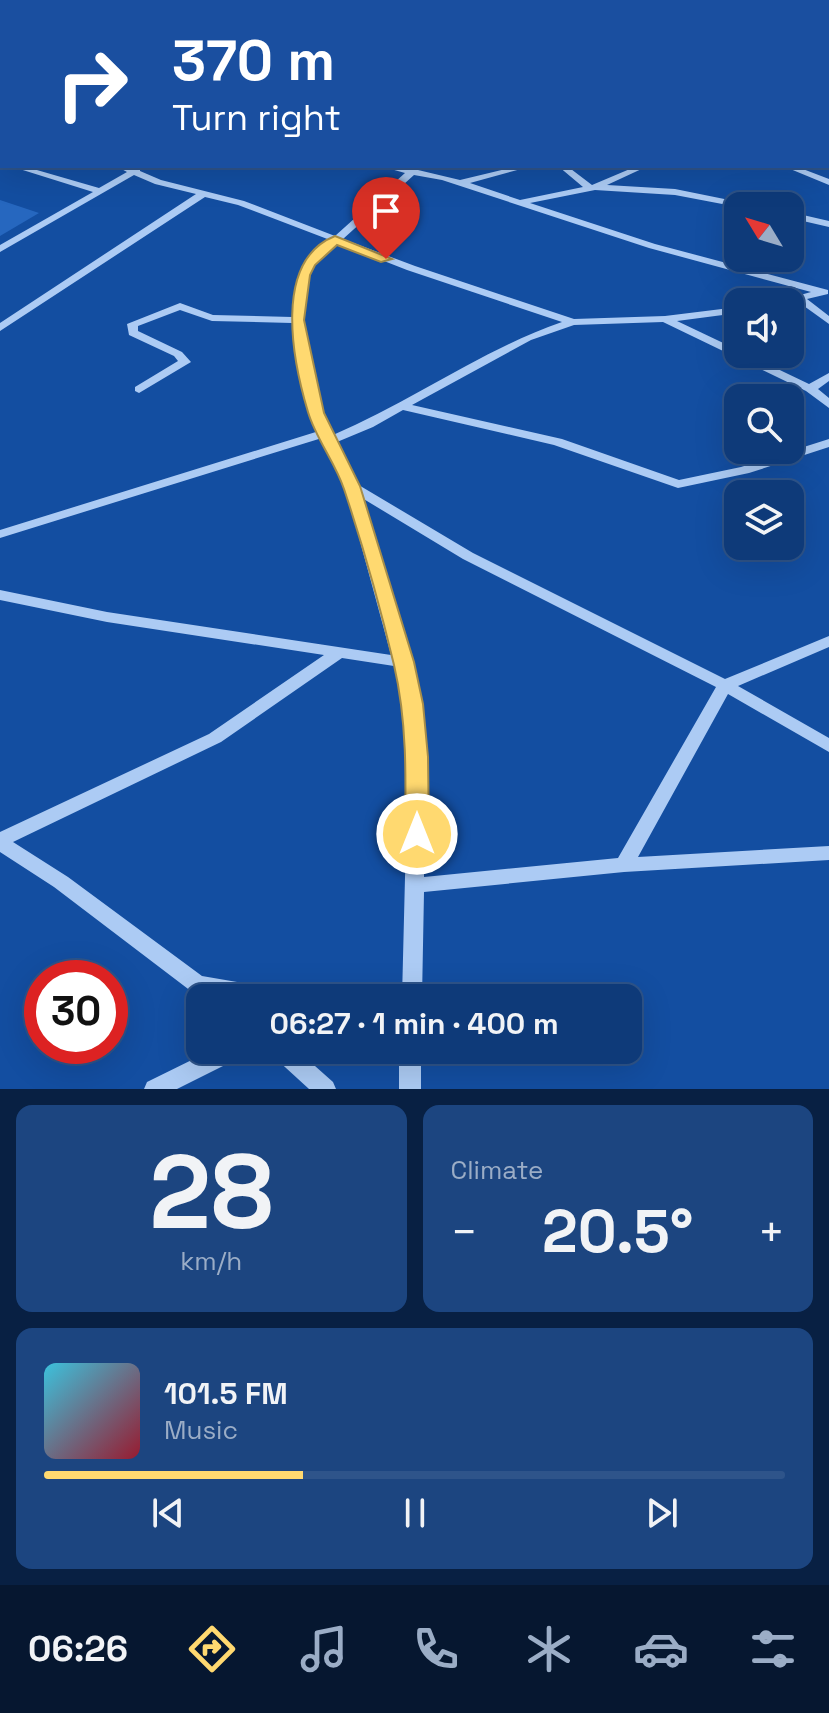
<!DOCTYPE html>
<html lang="en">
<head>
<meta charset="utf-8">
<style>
	body { margin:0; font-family:"Space Grotesk",sans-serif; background:#1c4580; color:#f1f3f6; height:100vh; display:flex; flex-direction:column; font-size:30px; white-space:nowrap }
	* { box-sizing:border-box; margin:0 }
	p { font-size:26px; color:#9badc6 }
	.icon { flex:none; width:44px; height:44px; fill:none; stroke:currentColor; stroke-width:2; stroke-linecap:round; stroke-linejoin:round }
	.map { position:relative; height:1089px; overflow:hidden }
	.drawer { display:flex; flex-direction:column; gap:16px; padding:16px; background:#082043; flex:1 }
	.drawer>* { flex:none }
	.banner { position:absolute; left:0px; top:0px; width:830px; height:168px; box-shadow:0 8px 32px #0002,0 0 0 2px #2e548a; background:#1a4fa0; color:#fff; overflow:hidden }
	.needle { width:52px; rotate:308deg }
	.fabs { position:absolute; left:724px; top:192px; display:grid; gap:16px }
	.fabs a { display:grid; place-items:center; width:80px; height:80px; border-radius:16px; background:#0e3a79; box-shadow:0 8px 32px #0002,0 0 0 2px #2e548a; font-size:40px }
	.speed { position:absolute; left:24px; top:960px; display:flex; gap:16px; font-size:40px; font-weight:700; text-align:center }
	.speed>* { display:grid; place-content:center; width:104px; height:104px; border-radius:50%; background:#0e3a79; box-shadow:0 8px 32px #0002,0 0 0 2px #2e548a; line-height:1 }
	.speed .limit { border:12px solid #d22; background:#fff; color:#111 }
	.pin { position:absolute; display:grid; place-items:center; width:68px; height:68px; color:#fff; margin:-82px -34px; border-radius:50% 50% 50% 0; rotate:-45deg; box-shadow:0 0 8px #0007 }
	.pin .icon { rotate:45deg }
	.me { position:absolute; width:88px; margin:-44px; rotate:0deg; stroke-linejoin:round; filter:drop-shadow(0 0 6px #0008) }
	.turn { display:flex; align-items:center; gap:28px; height:168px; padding:0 40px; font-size:36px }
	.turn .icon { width:104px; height:104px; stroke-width:2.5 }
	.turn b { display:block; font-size:56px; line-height:68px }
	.big { font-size:60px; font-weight:800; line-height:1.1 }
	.drawer .tile { flex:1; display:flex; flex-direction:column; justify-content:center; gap:12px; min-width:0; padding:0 28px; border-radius:16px; background:#1c4580 }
	.drawer .dial { align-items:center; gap:0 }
	.dial b { font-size:104px; line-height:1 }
	.song { display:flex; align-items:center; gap:24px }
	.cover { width:96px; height:96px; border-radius:12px; background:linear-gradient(135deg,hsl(190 70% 55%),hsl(350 70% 35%)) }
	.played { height:8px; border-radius:4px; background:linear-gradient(90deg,#ffd970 35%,#2e548a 35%) }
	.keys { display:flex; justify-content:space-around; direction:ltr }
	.heat { display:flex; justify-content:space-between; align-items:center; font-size:44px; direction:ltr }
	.drawer .tiles { flex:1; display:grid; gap:16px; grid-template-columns:1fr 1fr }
	.tile:last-child { grid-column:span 2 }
	.trip { position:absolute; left:186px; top:984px; width:456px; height:80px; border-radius:16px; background:#0e3a79; box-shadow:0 8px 32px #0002,0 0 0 2px #2e548a; font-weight:800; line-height:80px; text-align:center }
	.tabs { display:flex; height:128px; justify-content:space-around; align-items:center; background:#061730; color:#9badc6 }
	.tabs .icon { width:56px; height:56px }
	.tabs .active { color:#ffd970 }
	.tabs b { font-size:36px; color:#f1f3f6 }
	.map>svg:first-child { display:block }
	.green { fill:#2667bf }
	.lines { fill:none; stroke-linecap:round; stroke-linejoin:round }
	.minor { fill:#accbf4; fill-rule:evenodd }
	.wall { fill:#2f64a9 }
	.shaded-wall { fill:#26518a }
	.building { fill:#3774c5; stroke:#26518a; stroke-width:2 }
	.route { fill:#ffd970; stroke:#a68d49; stroke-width:2 }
</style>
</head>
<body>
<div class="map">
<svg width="829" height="1089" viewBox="0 0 829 1089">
	<rect width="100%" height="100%" fill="#134ea1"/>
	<path class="green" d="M 0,200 L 39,213 L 0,236 Z"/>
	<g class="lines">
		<path class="minor" d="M 572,0 L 580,0 L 582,2 L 574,2 Z
			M 828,40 L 829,40 L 829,44 L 828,44 Z
			M 828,62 L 829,62 L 829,66 L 828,66 Z
			M 0,79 L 2,79 L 2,83 L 0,83 Z
			M 828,96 L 829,96 L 829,100 L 828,100 Z
			M 0,121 L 2,121 L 2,126 L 0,126 Z
			M 0,142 L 2,142 L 2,146 L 0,146 Z
			M 0,159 L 2,160 L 2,166 L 0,165 Z
			M 10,166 L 23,166 L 99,188 L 127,172 L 116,166 L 137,167 L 140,168 L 140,171 L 161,180 L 244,201 L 335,236 L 405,173 L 380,166 L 410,169 L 413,166 L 422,166 L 418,170 L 460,180 L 518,166 L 532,166 L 470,183 L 520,200 L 583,187 L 558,166 L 567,166 L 592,185 L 637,166 L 648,166 L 607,185 L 675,189 L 749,204 L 751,206 L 738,207 L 675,195 L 595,190 L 530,203 L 655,244 L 828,290 L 828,294 L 807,299 L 829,316 L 829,324 L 797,301 L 775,302 L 811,292 L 649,248 L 442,180 L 414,175 L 343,239 L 415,266 L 574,319 L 665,316 L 738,307 L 738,313 L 677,321 L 738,350 L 738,354 L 746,354 L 809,384 L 829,373 L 829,381 L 818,389 L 829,398 L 829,408 L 806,391 L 663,322 L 574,325 L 531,340 L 412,405 L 562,439 L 679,480 L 741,467 L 829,439 L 829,447 L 749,473 L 678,488 L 554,445 L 403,410 L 373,427 L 337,442 L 357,484 L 473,553 L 725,679 L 829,636 L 829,647 L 738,686 L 829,738 L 829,752 L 728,694 L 638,857 L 829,846 L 829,860 L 624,872 L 424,892 L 422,998 L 402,998 L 408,757 L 405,704 L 394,666 L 342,658 L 221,742 L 13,842 L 68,877 L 202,976 L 277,989 L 284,992 L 287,998 L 200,998 L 54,887 L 0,852 L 0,832 L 209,734 L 324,655 L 107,622 L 0,600 L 0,590 L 107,612 L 391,655 L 345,486 L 322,438 L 0,538 L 0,530 L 319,431 L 310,413 L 292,323 L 212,321 L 180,310 L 138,326 L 138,331 L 182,352 L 191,362 L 139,393 L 135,391 L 135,387 L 178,361 L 174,356 L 129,335 L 127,324 L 180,303 L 213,315 L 292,317 C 295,277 300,267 330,240 L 238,205 L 205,197 L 0,331 L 0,323 L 196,194 L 155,184 L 134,175 L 0,252 L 0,245 L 93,192 ZM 338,243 L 407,270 L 562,322 C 481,350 411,402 333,435 C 314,398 289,301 314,265 C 320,257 330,250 338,243 ZM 362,498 L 463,559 L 716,687 L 618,858 L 424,877 L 426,757 L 421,704 Z
			M 783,166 L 795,166 L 829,179 L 829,185 Z
			M 790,212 L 829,221 L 829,227 L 790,218 Z
			M 212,1050 L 244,1050 L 241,1057 L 177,1089 L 144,1089 L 147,1082 Z
			M 271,1050 L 297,1050 L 333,1082 L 336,1089 L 309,1089 L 274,1057 Z
			M 399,1050 L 421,1050 L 421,1089 L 399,1089 Z"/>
	</g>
	<path class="wall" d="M 253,0 L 553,0 L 552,2 L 254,2 Z"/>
	<path class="shaded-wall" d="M 253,0 L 288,0 L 288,2 L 254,2 Z
		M 327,0 L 350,0 L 347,2 L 327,2 Z"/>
	<path class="building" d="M 343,0 L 544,0 L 543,2 L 343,2 Z"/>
	<path class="route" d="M 335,236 L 392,259 L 381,262 L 337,245 L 315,265 L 310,275 L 304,320 L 324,413 L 360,486 L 414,662 L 423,704 L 428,757 L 429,834 L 425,841 L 417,843 L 409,841 L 405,834 C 406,777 407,721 394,665 C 380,606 363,546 344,489 C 335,462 316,439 308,412 C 293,362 272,261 335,236 Z"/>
</svg>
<div class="fabs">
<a><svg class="needle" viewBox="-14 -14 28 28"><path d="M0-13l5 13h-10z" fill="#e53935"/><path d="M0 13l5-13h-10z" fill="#9badc6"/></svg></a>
<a><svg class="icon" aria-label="sound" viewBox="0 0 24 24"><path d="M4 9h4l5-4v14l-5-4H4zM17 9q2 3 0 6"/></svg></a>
<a><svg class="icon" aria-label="search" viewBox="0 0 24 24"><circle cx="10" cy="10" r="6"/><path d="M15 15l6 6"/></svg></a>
<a><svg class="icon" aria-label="layers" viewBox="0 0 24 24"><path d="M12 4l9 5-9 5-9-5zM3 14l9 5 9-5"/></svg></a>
</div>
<div class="speed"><div class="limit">30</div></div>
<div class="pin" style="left:386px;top:259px;background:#d93025"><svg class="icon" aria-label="arrive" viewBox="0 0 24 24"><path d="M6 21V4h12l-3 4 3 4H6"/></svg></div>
<svg class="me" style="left:417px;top:834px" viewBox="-20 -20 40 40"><circle r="17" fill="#ffd970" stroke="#fff" stroke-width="3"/><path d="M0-11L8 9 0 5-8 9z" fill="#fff"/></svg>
<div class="trip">06:27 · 1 min · 400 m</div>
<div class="banner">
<div class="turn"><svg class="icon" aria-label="right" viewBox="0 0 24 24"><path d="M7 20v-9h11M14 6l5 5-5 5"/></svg><div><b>370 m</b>Turn right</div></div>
</div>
</div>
<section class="drawer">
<div class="tiles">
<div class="tile dial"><b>28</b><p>km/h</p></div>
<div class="tile"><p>Climate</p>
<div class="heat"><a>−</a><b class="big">20.5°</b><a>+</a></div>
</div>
<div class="tile">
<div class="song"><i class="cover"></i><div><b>101.5 FM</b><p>Music</p></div></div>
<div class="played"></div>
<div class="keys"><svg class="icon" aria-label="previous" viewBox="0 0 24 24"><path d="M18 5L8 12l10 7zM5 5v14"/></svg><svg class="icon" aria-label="pause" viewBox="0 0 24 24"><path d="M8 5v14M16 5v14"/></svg><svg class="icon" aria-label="next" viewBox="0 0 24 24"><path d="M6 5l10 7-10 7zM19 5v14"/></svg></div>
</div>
</div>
</section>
<nav class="tabs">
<b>06:26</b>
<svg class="icon active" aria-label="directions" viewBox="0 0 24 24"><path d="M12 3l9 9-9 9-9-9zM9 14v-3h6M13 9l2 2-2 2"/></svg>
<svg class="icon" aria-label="music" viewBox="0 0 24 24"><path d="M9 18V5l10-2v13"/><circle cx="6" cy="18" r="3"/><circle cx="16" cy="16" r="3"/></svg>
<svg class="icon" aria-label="phone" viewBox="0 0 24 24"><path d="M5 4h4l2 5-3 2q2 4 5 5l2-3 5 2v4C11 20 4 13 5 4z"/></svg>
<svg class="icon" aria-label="climate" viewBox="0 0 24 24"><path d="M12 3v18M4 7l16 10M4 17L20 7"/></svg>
<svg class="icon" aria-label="car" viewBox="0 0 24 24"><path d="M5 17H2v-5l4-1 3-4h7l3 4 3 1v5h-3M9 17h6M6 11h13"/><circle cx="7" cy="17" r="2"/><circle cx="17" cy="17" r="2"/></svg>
<svg class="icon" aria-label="filters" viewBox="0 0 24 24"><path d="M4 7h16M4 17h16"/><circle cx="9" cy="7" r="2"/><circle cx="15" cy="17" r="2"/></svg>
</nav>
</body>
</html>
